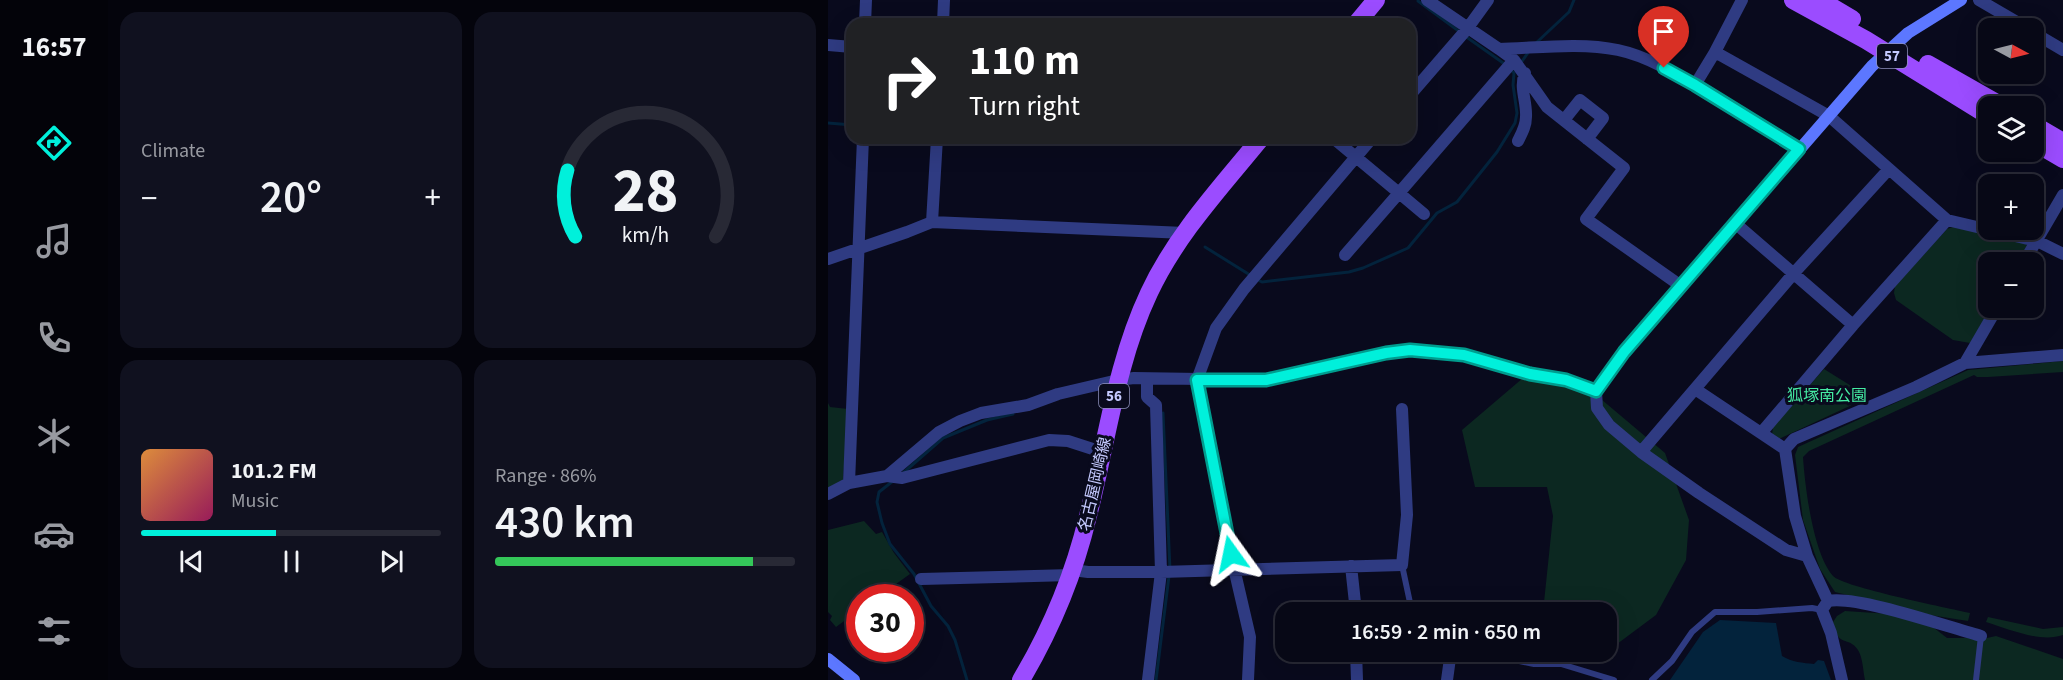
<!DOCTYPE html>
<html lang="en">
<head>
<meta charset="utf-8">
<style>
	body { margin:0; font-family:"Source Sans 3","Noto Sans JP",sans-serif; background:#10111f; color:#f1f3f6; height:100vh; display:flex; flex-direction:column; font-size:22px; white-space:nowrap }
	* { box-sizing:border-box; margin:0 }
	p { font-size:20px; color:#989aa1 }
	.icon { flex:none; width:33px; height:33px; fill:none; stroke:currentColor; stroke-width:2; stroke-linecap:round; stroke-linejoin:round }
	.map { position:relative; flex:1; overflow:hidden }
	.sheet { display:flex; flex-direction:column; gap:12px; padding:12px; background:#04040c; width:720px }
	.sheet>* { flex:none }
	.top-card { position:absolute; left:18px; top:18px; width:570px; height:126px; border-radius:18px; box-shadow:0 6px 24px #0002,0 0 0 2px #282935; background:#202124; color:#fff; overflow:hidden }
	.needle { width:39px; rotate:97deg }
	.tools { position:absolute; left:1150px; top:18px; display:grid; gap:12px }
	.tools a { display:grid; place-items:center; width:66px; height:66px; border-radius:12px; background:#070816; box-shadow:0 6px 24px #0002,0 0 0 2px #282935; font-size:30px }
	.speed { position:absolute; left:18px; top:584px; display:flex; gap:12px; font-size:30px; font-weight:700; text-align:center }
	.speed>* { display:grid; place-content:center; width:78px; height:78px; border-radius:50%; background:#070816; box-shadow:0 6px 24px #0002,0 0 0 2px #282935; line-height:1 }
	.speed .limit { border:9px solid #d22; background:#fff; color:#111 }
	.pin { position:absolute; display:grid; place-items:center; width:51px; height:51px; color:#fff; margin:-62px -26px; border-radius:50% 50% 50% 0; rotate:-45deg; box-shadow:0 0 6px #0007 }
	.pin .icon { rotate:45deg }
	.me { position:absolute; width:66px; margin:-33px; rotate:348deg; stroke-linejoin:round; filter:drop-shadow(0 0 4px #0008) }
	.turn { display:flex; align-items:center; gap:21px; height:126px; padding:0 24px; font-size:27px }
	.turn .icon { width:78px; height:78px; stroke-width:2.5 }
	.turn b { display:block; font-size:42px; line-height:51px }
	.big { font-size:45px; font-weight:600; line-height:1.1 }
	.sheet .widget { flex:1; display:flex; flex-direction:column; justify-content:center; gap:9px; min-width:0; padding:0 21px; border-radius:18px; background:#10111f }
	.sheet .dial { align-items:center; gap:0 }
	.dial svg { height:156px; overflow:visible; fill:none; stroke:#282935; stroke-width:7; stroke-linecap:round; text-anchor:middle }
	.dial text { fill:#f1f3f6; stroke:none }
	.song { display:flex; align-items:center; gap:18px }
	.cover { width:72px; height:72px; border-radius:9px; background:linear-gradient(135deg,hsl(30 70% 55%),hsl(330 70% 35%)) }
	.played { height:6px; border-radius:3px; background:linear-gradient(90deg,#00f0db 45%,#282935 45%) }
	.keys { display:flex; justify-content:space-around; direction:ltr }
	.heat { display:flex; justify-content:space-between; align-items:center; font-size:33px; direction:ltr }
	.charge { height:9px; border-radius:4px; background:linear-gradient(90deg,#34c759 86%,#282935 0) }
	.sheet .tiles { flex:1; display:grid; gap:12px; grid-template-columns:repeat(2,1fr) }
	.trip { position:absolute; left:447px; top:602px; width:342px; height:60px; border-radius:18px; background:#070816; box-shadow:0 6px 24px #0002,0 0 0 2px #282935; font-weight:600; line-height:60px; text-align:center }
	main { display:flex; flex:1; min-height:0 }
	.menu { display:flex; flex-direction:column; width:108px; justify-content:space-around; align-items:center; background:#030309; color:#989aa1 }
	.menu .icon { width:42px; height:42px }
	.menu .current { color:#00f0db }
	.menu b { font-size:27px; color:#f1f3f6 }
	.map>svg:first-child { display:block }
	.green { fill:#0c2821 }
	.water { fill:#03233c }
	.lines { fill:none; stroke-linecap:round; stroke-linejoin:round }
	.stream { stroke:#03233c; stroke-width:3 }
	.lane { stroke:#2f3b82; stroke-width:6 }
	.street { stroke:#2f3b82; stroke-width:12 }
	.secondary { stroke:#5c77ff; stroke-width:12 }
	.primary { stroke:#9b4cff; stroke-width:18 }
	.route-casing { stroke:#009c8e; stroke-width:15 }
	.route { stroke:#00f0db; stroke-width:10 }
	.labels { text-anchor:middle; stroke-width:6; stroke-linejoin:round; paint-order:stroke }
	.shield { fill:#090a1d; stroke:#8d90bb; stroke-width:1.5 }
	.shield-label { font-size:15px; font-weight:bold; fill:#c5caff }
	.park-label { font-size:16px; fill:#45eca3; stroke:#090a1d }
	.street-label { font-size:16px; fill:#c5caff; stroke:#090a1d }
</style>
</head>
<body>
<main>
<nav class="menu">
<b>16:57</b>
<svg class="icon current" aria-label="directions" viewBox="0 0 24 24"><path d="M12 3l9 9-9 9-9-9zM9 14v-3h6M13 9l2 2-2 2"/></svg>
<svg class="icon" aria-label="music" viewBox="0 0 24 24"><path d="M9 18V5l10-2v13"/><circle cx="6" cy="18" r="3"/><circle cx="16" cy="16" r="3"/></svg>
<svg class="icon" aria-label="phone" viewBox="0 0 24 24"><path d="M5 4h4l2 5-3 2q2 4 5 5l2-3 5 2v4C11 20 4 13 5 4z"/></svg>
<svg class="icon" aria-label="climate" viewBox="0 0 24 24"><path d="M12 3v18M4 7l16 10M4 17L20 7"/></svg>
<svg class="icon" aria-label="car" viewBox="0 0 24 24"><path d="M5 17H2v-5l4-1 3-4h7l3 4 3 1v5h-3M9 17h6M6 11h13"/><circle cx="7" cy="17" r="2"/><circle cx="17" cy="17" r="2"/></svg>
<svg class="icon" aria-label="filters" viewBox="0 0 24 24"><path d="M4 7h16M4 17h16"/><circle cx="9" cy="7" r="2"/><circle cx="15" cy="17" r="2"/></svg>
</nav>
<section class="sheet">
<div class="tiles">
<div class="widget"><p>Climate</p>
<div class="heat"><a>−</a><b class="big">20°</b><a>+</a></div>
</div>
<div class="widget dial"><svg viewBox="0 0 100 80">
<path d="M14 69A42 42 0 1 1 86 69"/>
<path d="M14 69A42 42 0 0 1 10 35" stroke="#00f0db"/>
<text x="50" y="56" font-size="32" font-weight="700">28</text>
<text x="50" y="72" font-size="11">km/h</text>
</svg></div>
<div class="widget">
<div class="song"><i class="cover"></i><div><b>101.2 FM</b><p>Music</p></div></div>
<div class="played"></div>
<div class="keys"><svg class="icon" aria-label="previous" viewBox="0 0 24 24"><path d="M18 5L8 12l10 7zM5 5v14"/></svg><svg class="icon" aria-label="pause" viewBox="0 0 24 24"><path d="M8 5v14M16 5v14"/></svg><svg class="icon" aria-label="next" viewBox="0 0 24 24"><path d="M6 5l10 7-10 7zM19 5v14"/></svg></div>
</div>
<div class="widget"><p>Range · 86%</p><b class="big">430 km</b><div class="charge"></div></div>
</div>
</section>
<div class="map">
<svg width="1235" height="680" viewBox="0 0 1235 680">
	<rect width="100%" height="100%" fill="#090a1d"/>
	<path class="green" d="M 1125,227 L 1196,242 L 1199,245 L 1190,262 L 1161,262 L 1161,308 L 1163,308 L 1142,343 L 1125,340 L 1068,300 L 1066,293 L 1067,286 L 1119,229 Z
		M 1235,361 L 1235,372 L 1160,377 L 1149,377 L 1146,375 L 981,451 L 975,457 C 977,487 985,553 1005,576 C 1015,587 1120,608 1142,613 L 1140,621 L 1102,615 L 1007,592 L 992,569 L 975,520 L 967,455 L 970,447 L 1140,370 Z
		M 996,369 L 1041,397 L 953,438 L 950,438 L 944,435 L 945,427 Z
		M 695,378 L 723,380 L 767,394 L 837,453 L 861,520 L 858,560 L 828,615 L 785,647 L 779,648 L 778,612 L 715,612 L 725,516 L 719,487 L 647,487 L 634,430 Z
		M 0,403 L 2,407 L 20,409 L 15,480 L 0,488 Z
		M 36,521 L 48,534 L 54,532 L 66,553 L 82,574 L 50,597 L 32,597 L 31,610 L 8,627 L 2,620 L 4,616 L 0,612 L 0,530 Z
		M 1017,611 L 1062,614 L 1101,624 L 1119,638 L 1159,638 L 1168,636 L 1235,659 L 1235,680 L 1037,680 C 1035,671 1035,658 1030,650 C 1020,635 1010,649 1005,622 L 1009,616 Z
		M 1160,617 L 1215,629 L 1235,627 L 1235,635 C 1212,643 1181,629 1158,622 Z"/>
	<path class="water" d="M 892,620 L 948,623 L 954,656 C 964,662 975,663 986,664 L 990,660 L 996,661 L 1003,680 L 842,680 L 875,632 Z"/>
	<g class="lines">
		<path class="stream" d="M 590,1 L 632,32
			M 637,36 L 678,65
			M 708,43 L 741,12 L 746,0
			M 692,64 L 702,50
			M 0,123 L 24,125
			M 377,247 L 422,275
			M 428,279 L 434,282 L 521,272 L 535,268 L 580,248 L 609,213 L 629,202 L 669,152 L 687,123 L 689,113 L 685,85 L 686,73 L 683,70
			M 335,413 L 342,570
			M 75,473 L 115,438 L 159,420 L 185,414
			M 65,481 L 51,492 L 49,502 L 54,523 L 62,544 L 86,574 L 103,606 L 120,626 L 127,640 L 139,680
			M 328,680 L 341,576"/>
		<path class="lane" d="M 574,565 L 584,612
			M 657,651 L 677,658 L 706,664 L 733,664 L 786,680
			M 824,680 L 844,661 L 864,632 L 887,612 L 929,612 L 984,608 L 994,610
			M 1148,680 L 1153,636"/>
		<path class="street" d="M 599,0 L 671,49
			M 1151,0 L 1199,28
			M 37,24 L 38,0
			M 115,24 L 116,0
			M 1206,33 L 1235,50
			M 0,45 L 24,47
			M 887,52 L 1001,116 L 1119,220 L 1209,241 L 1235,254
			M 867,85 L 887,52 L 914,0
			M 582,95 L 639,29 L 660,0
			M 736,120 L 752,100 L 775,118 L 759,139
			M 505,138 L 571,193 L 686,60
			M 690,141 C 694,133 698,126 698,117 C 699,101 691,88 697,73
			M 104,222 L 109,138
			M 907,223 L 1025,325
			M 517,255 L 571,193 L 596,214
			M 0,259 L 79,232 L 104,222 L 357,233
			M 1196,262 L 1235,195
			M 853,286 L 758,219 L 796,168 L 719,107 L 686,60 L 671,49 C 709,48 752,42 790,50 C 823,57 853,77 881,94 C 910,112 942,129 971,149
			M 1137,363 L 1169,308
			M 319,379 L 319,397 L 328,405 L 333,572 L 320,680
			M 867,389 L 957,449
			M 934,432 L 1025,325 L 1119,220
			M 957,449 L 966,439 L 1088,387 L 1137,363 L 1235,355
			M 957,449 L 967,516 L 979,556 L 1000,601
			M 813,452 L 966,273 L 1061,169
			M 59,476 L 74,478 L 221,440 L 240,441 L 274,452
			M 21,483 L 35,138
			M 0,494 L 21,483 L 59,476 L 111,432 L 132,421 L 153,413 L 200,405 L 230,394 L 290,380 L 306,378 L 438,380 L 558,353 L 582,350 L 636,355 L 702,373 L 738,380 L 768,391 L 769,408 L 781,425 L 813,452 L 871,493 L 958,550 L 979,556
			M 523,566 L 528,612
			M 245,570 L 260,572 L 333,572 L 574,565 L 579,515 L 574,409
			M 93,579 L 243,575
			M 528,651 L 529,680
			M 420,680 L 422,637 L 399,538 L 390,482 L 369,380 L 388,328 L 416,289 L 544,138
			M 619,680 L 623,651
			M 1014,680 L 1003,633 L 994,610 L 1000,601 C 1029,595 1120,627 1153,636"/>
		<path class="secondary" d="M 768,391 L 796,352 L 1044,66 L 1080,33 L 1133,0
			M 0,659 L 26,680"/>
		<path class="primary" d="M 965,0 L 1038,40 L 1161,116
			M 992,0 L 1024,19
			M 528,24 L 548,0
			M 1100,64 L 1174,106
			M 1206,125 L 1235,142
			M 1206,142 L 1235,159
			M 193,680 C 224,628 246,574 260,516 C 279,441 288,363 321,293 C 348,235 393,187 433,138"/>
	</g>
	<g class="lines">
		<g class="route-casing">
			<path id="route" d="M 403,554 L 369,380 L 438,380 L 558,353 L 582,350 L 636,355 L 702,374 L 738,380 L 768,391 L 796,352 L 971,149 L 867,85 L 836,68"/>
		</g>
		<use href="#route" class="route"/>
	</g>
	<g class="labels">
		<g class="shield">
			<rect x="1049" y="44" width="30" height="24" rx="4.5"/>
			<rect x="271" y="384" width="30" height="24" rx="4.5"/>
		</g>
		<g class="shield-label">
			<text x="1064" y="61">57</text>
			<text x="286" y="401">56</text>
		</g>
		<g class="park-label">
			<text x="999" y="401">狐塚南公園</text>
		</g>
		<g class="street-label">
			<text transform="translate(266 484) rotate(-77)" y="6">名古屋岡崎線</text>
		</g>
	</g>
</svg>
<div class="tools">
<a><svg class="needle" viewBox="-14 -14 28 28"><path d="M0-13l5 13h-10z" fill="#e53935"/><path d="M0 13l5-13h-10z" fill="#989aa1"/></svg></a>
<a><svg class="icon" aria-label="layers" viewBox="0 0 24 24"><path d="M12 4l9 5-9 5-9-5zM3 14l9 5 9-5"/></svg></a>
<a>+</a>
<a>−</a>
</div>
<div class="speed"><div class="limit">30</div></div>
<div class="pin" style="left:836px;top:68px;background:#d93025"><svg class="icon" aria-label="arrive" viewBox="0 0 24 24"><path d="M6 21V4h12l-3 4 3 4H6"/></svg></div>
<svg class="me" style="left:403px;top:554px" viewBox="-20 -20 40 40"><path d="M0-17L14 15 0 8-14 15z" fill="#00f0db" stroke="#fff" stroke-width="4"/></svg>
<div class="trip">16:59 · 2 min · 650 m</div>
<div class="top-card">
<div class="turn"><svg class="icon" aria-label="right" viewBox="0 0 24 24"><path d="M7 20v-9h11M14 6l5 5-5 5"/></svg><div><b>110 m</b>Turn right</div></div>
</div>
</div>
</main>
</body>
</html>
